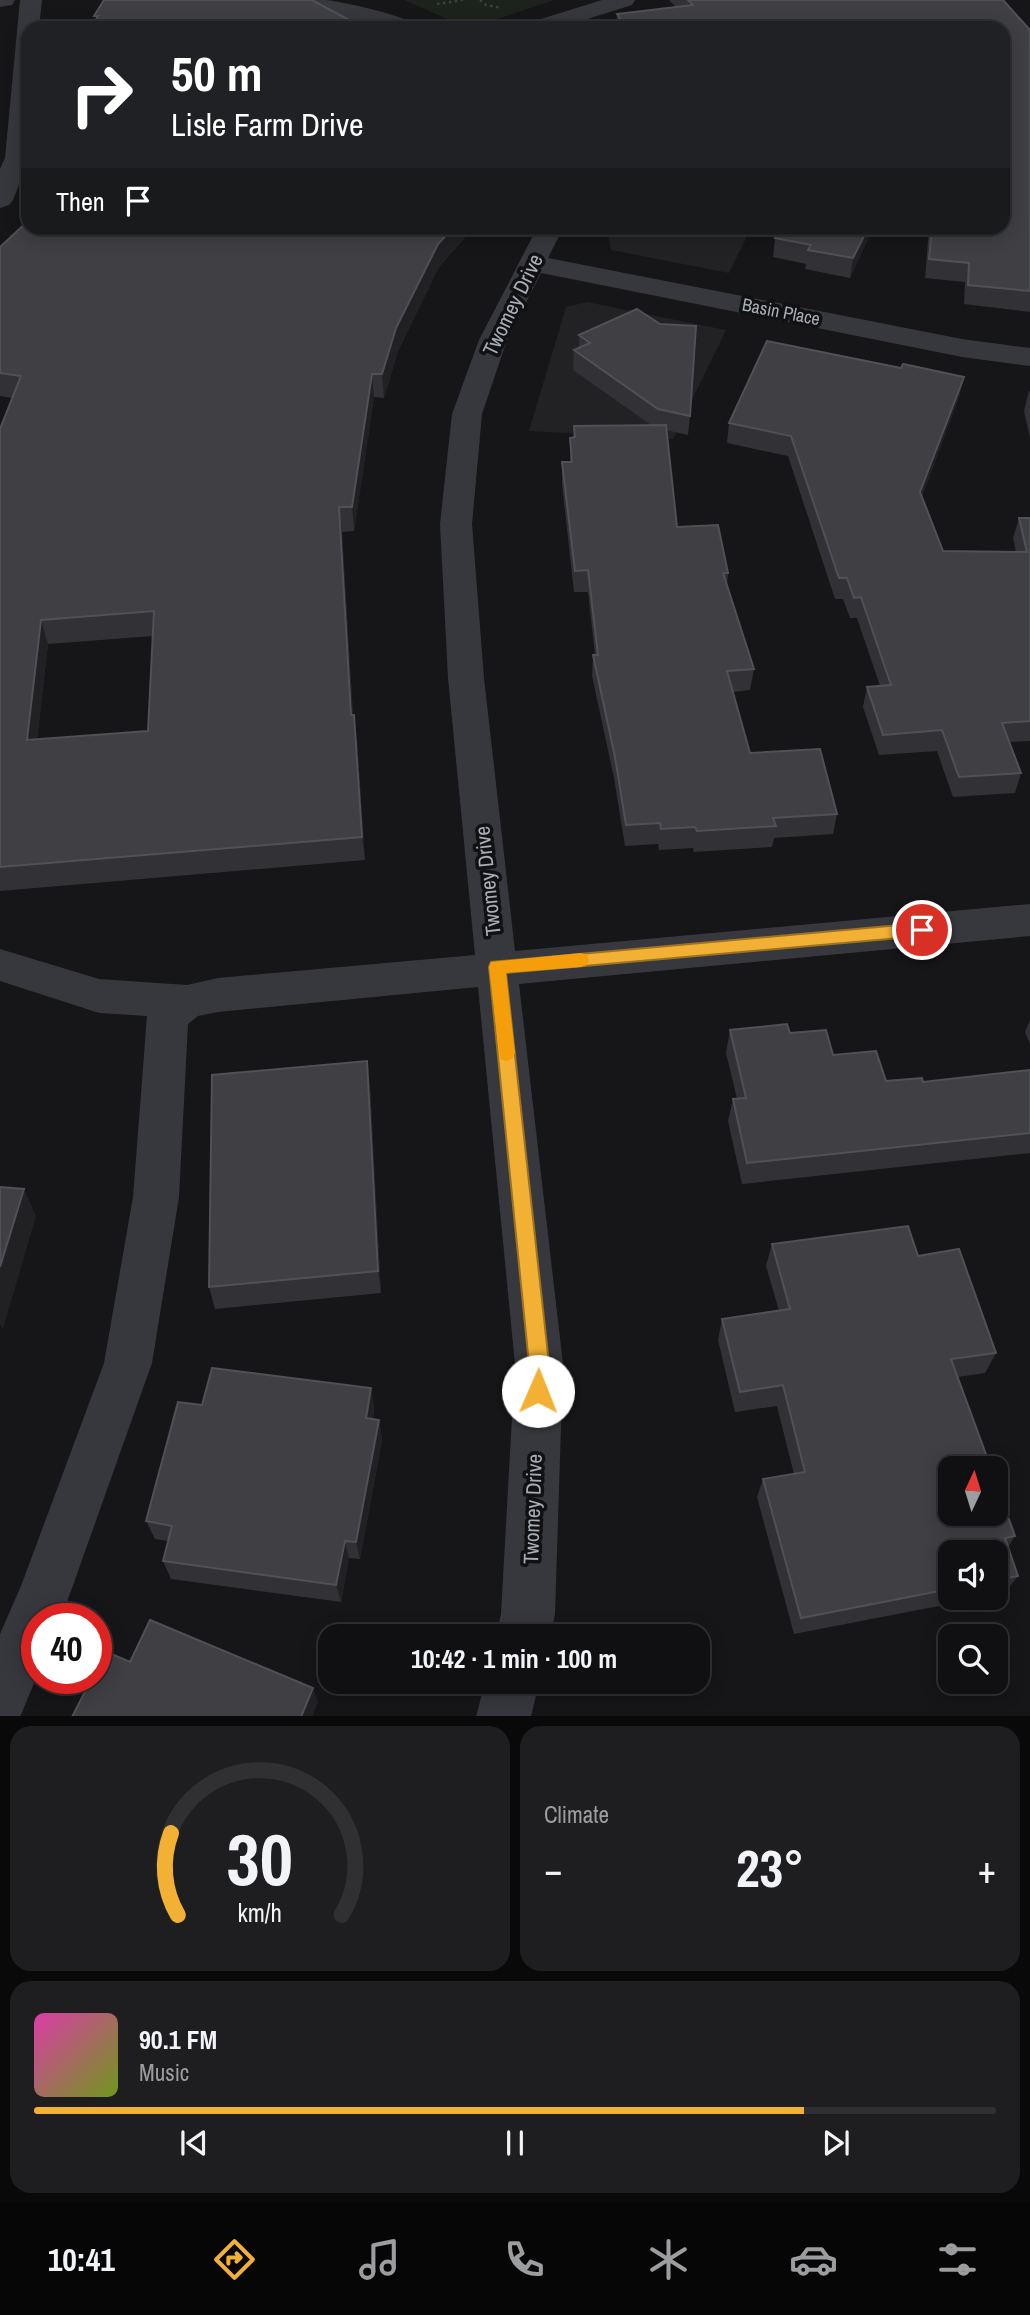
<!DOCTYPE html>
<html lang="en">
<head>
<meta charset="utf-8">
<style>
	body { margin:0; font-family:"Archivo Narrow",sans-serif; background:#1e1e20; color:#f1f3f6; height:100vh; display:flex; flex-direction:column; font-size:26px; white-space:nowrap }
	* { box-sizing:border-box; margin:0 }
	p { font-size:23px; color:#9c9d9f }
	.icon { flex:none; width:38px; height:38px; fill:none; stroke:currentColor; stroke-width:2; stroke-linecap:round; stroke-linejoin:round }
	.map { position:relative; height:1716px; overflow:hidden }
	.side { display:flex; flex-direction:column; gap:10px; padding:10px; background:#09090a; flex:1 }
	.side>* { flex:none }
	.guide { position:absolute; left:21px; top:21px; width:989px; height:214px; border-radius:21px; box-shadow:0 4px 18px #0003,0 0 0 2px #303032; background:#202124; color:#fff; overflow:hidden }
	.needle { width:46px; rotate:4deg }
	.controls { position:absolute; left:938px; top:1456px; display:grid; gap:14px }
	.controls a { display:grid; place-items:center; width:70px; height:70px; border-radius:14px; background:#101012; box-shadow:0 4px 18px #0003,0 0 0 2px #303032; font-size:35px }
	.speed { position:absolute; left:21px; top:1603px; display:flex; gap:14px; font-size:35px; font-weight:700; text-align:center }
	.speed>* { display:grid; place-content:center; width:91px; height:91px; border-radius:50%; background:#101012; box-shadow:0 4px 18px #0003,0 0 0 2px #303032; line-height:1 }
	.speed .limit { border:10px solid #d22; background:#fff; color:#111 }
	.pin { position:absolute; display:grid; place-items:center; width:60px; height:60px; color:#fff; margin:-30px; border:4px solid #fff; border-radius:50%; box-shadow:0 2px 7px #0007 }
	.me { position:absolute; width:77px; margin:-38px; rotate:1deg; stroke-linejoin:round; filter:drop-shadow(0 0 5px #0008) }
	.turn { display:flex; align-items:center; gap:24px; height:147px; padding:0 35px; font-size:32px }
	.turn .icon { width:91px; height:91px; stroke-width:2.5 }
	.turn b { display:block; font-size:49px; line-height:60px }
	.then { display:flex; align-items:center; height:66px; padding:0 35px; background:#0003; gap:14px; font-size:26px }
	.big { font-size:52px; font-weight:700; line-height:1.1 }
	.side .card { flex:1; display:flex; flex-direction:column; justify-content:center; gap:10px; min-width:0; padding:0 24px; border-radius:21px; background:#1e1e20 }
	.side .dial { align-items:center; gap:0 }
	.dial svg { height:182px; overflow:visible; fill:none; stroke:#303032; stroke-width:7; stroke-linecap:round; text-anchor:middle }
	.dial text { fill:#f1f3f6; stroke:none }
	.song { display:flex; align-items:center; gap:21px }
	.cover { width:84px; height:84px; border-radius:10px; background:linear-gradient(135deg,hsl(320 70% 55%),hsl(80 70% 35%)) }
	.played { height:7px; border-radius:4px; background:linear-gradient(90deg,#f2b134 80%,#303032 80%) }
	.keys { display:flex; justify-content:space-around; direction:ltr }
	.heat { display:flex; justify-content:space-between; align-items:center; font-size:38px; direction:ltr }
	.side .tiles { flex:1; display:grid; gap:10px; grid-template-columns:1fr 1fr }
	.card:last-child { grid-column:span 2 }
	.trip { position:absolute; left:318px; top:1624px; width:392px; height:70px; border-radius:21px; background:#101012; box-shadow:0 4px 18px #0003,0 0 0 2px #303032; font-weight:700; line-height:70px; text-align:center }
	.tab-bar { display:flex; height:112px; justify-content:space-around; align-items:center; background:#060607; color:#9c9d9f }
	.tab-bar .icon { width:49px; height:49px }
	.tab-bar .on { color:#f2b134 }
	.tab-bar b { font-size:32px; color:#f1f3f6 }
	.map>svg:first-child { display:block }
	.built { fill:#222225 }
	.green { fill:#1c231d }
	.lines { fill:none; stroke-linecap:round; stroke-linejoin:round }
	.path { stroke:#3d3f44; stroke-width:2.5; stroke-dasharray:2.5 3.5; stroke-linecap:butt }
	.minor { fill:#37383d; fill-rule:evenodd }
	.wall { fill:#323236; fill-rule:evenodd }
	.shaded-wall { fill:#212124 }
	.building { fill:#3f3f44; stroke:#4f5156; stroke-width:2; fill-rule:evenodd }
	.route { fill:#f2b134; stroke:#9d7322; stroke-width:2 }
	.slow { fill:#f59e0b }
	.labels { text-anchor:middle; stroke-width:7; stroke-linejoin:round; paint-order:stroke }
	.far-street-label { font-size:18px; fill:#a8adb8; stroke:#111113 }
	.street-label { font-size:21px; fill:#a8adb8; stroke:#111113 }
</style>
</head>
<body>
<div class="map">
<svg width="1030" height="1717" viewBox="0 0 1030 1717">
	<rect width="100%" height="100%" fill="#161618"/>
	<path class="built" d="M 611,228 L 751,228 L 729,273 L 611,250 L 608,234 Z
		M 587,302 L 726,330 L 673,439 L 529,431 L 566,307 Z"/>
	<path class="green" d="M 404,0 L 554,0 L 477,26 L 463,26 Z"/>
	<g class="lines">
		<path class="path" d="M 480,0 L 486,5 L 502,8
			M 437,4 L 463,0"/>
		<path class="minor" d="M 0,0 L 15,0 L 12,5 L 0,7 Z
			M 20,0 L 42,0 L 39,28 L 28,28 L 28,162 L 13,200 L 9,205 L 0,208 L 0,169 L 5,158 Z
			M 288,0 C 301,0 314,0 326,0 C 343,2 411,16 419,28 L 387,28 L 291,5 Z
			M 602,0 L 635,0 L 632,5 L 559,28 L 525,28 L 528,23 Z
			M 537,228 L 563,228 L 548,258 L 962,339 L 1030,348 L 1030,366 L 962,357 L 541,273 L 507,340 L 482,414 L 472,524 L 484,678 L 515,951 L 1030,904 L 1030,936 L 519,984 L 563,1364 L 555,1614 L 550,1636 L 496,1636 L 501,1614 L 515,1364 L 478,987 L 218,1012 L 198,1016 L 188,1024 L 179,1197 L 152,1363 L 61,1619 L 37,1619 L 37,1676 L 20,1717 L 0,1717 L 0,1634 L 21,1586 L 104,1363 L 133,1197 L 147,1016 L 99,1013 L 0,981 L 0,949 L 99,979 L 187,985 L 218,978 L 475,955 L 448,678 L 440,524 L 452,414 L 479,340 Z
			M 485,1682 L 539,1682 L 531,1717 L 476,1717 Z"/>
	</g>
	<path class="wall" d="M 669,0 L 1003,0 L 1030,30 L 1030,312 L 964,304 L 965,282 L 925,278 L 929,228 L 1003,228 L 1003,28 L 616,28 L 617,14 L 676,7 Z
		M 28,228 L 468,228 L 468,234 L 439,267 L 398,351 L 384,398 L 374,397 L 354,531 L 342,532 L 353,715 L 357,739 L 365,860 L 0,891 L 0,429 L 12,398 L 0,396 L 0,247 ZM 153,636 L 148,731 L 37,739 L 48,644 Z
		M 713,228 L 873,228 L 850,278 L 805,269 L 806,264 L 773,257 L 775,238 L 777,235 Z
		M 579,335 L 690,416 L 688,435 L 666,430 L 677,527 L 728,573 L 727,584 L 754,669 L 750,690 L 733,692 L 750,753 L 837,814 L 833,834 L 774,838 L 772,847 L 694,852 L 693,848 L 659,850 L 658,844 L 625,846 L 614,778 L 592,676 L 593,655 L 595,655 L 588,592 L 574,592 L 562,484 L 562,462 L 570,462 L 570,438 L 573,438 L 574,426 L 651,425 L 573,370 L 574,350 L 579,348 Z
		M 901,368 L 964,377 L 959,397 L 922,496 L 943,551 L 1016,552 L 1013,538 L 1019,518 L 1030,518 L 1030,741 L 1010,742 L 1021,773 L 1015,793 L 953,797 L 937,751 L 879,755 L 863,707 L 867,687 L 880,686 L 857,618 L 850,618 L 843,599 L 835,599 L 788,456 L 727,443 L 729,423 Z
		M 1029,391 L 1030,391 L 1030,438 L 1024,411 Z
		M 1030,1020 L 1030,1044 L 1025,1032 Z
		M 730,1030 L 790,1033 L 886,1081 L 923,1082 L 1030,1070 L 1030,1153 L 742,1184 L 728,1121 L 733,1099 L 737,1099 L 726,1053 Z
		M 370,1086 L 381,1293 L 215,1309 L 209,1287 Z
		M 772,1244 L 918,1256 L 996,1353 L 985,1373 L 958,1377 L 1015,1536 L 1008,1547 L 1018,1576 L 1005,1593 L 996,1595 L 996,1552 L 950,1552 L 950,1598 L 980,1598 L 794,1634 L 757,1497 L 763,1479 L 794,1474 L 777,1406 L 735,1412 L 718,1340 L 722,1319 L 779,1311 L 766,1266 Z
		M 371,1388 L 374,1408 L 373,1419 L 379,1420 L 382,1440 L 360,1559 L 349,1558 L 341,1602 L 171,1579 L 163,1561 L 168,1541 L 155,1539 L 146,1521 L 202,1405 Z"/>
	<path class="shaded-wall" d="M 453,228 L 468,228 L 468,234 L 439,267 L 398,351 L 384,398 L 382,374 L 396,328 L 438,244 Z
		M 868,228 L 873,228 L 850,278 L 853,258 Z
		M 372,374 L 374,397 L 354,531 L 352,507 Z
		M 964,377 L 959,397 L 915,513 L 920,492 Z
		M 339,507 L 342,532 L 354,739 L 351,715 Z
		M 41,620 L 48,644 L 34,764 L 27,740 Z
		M 354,715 L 357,739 L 365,860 L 362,837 Z
		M 367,1061 L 370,1086 L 381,1293 L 378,1271 Z
		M 24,1189 L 36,1216 L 3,1329 L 0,1324 L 0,1267 Z
		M 371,1388 L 374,1408 L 370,1438 L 366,1418 Z
		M 379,1420 L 382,1440 L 360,1559 L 356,1542 Z
		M 345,1541 L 349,1558 L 341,1602 L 336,1585 Z
		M 313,1688 L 318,1702 L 312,1717 L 301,1717 Z"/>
	<path class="building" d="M 104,0 L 312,0 L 364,28 L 91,28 L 98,16 L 94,16 Z
		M 688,0 L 1003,0 L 1030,30 L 1030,291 L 968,285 L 969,263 L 929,259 L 932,228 L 1003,228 L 1003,28 L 626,28 L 617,14 L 693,5 Z
		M 28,221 L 28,228 L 453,228 L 438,244 L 396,328 L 382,374 L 372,374 L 352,507 L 339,507 L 351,715 L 354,715 L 362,837 L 0,867 L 0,429 L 21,376 L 0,373 L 0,247 ZM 154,611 L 148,731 L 27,740 L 41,620 Z
		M 781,228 L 868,228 L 853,258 L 808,250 L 811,245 L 775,238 Z
		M 637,309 L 660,324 L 696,326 L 690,416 L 658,409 L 574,350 L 590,343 L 579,335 Z
		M 767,341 L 901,368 L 903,364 L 964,377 L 920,492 L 943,551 L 1027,552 L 1019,518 L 1030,518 L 1030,721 L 1002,723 L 1021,773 L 959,777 L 942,730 L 883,735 L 867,687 L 891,685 L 861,597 L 854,598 L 847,578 L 839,578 L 791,436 L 729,423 Z
		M 666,425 L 677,527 L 718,525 L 728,573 L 723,573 L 754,669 L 727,671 L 750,753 L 820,749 L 837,814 L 773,818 L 776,826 L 697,831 L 695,827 L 661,829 L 660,823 L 626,825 L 615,757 L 593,655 L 598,655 L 588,570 L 575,571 L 562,462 L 572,462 L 570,438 L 575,437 L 574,426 Z
		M 787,1024 L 790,1033 L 826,1030 L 833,1055 L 876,1051 L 886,1081 L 922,1078 L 923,1082 L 1030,1070 L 1030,1133 L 747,1163 L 733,1099 L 746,1098 L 730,1030 Z
		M 367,1061 L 378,1271 L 209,1287 L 212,1075 Z
		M 0,1187 L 24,1189 L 0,1267 Z
		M 908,1226 L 918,1256 L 959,1249 L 996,1353 L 951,1359 L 991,1468 L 950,1468 L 950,1514 L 996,1514 L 996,1483 L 1015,1536 L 1005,1538 L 1018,1576 L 996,1580 L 996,1552 L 950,1552 L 950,1589 L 801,1618 L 763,1479 L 805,1472 L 783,1385 L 740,1392 L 722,1319 L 790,1309 L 772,1244 Z
		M 212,1368 L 371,1388 L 366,1418 L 379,1420 L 356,1542 L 345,1541 L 336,1585 L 163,1561 L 172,1526 L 146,1521 L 178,1402 L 202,1405 Z
		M 150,1620 L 313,1688 L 301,1717 L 72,1717 L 92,1678 L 96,1678 L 96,1669 L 105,1651 L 130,1662 Z"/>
	<path class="route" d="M 922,923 L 928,925 L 930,930 L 928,934 L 922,936 L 506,973 L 549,1364 L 548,1391 L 545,1398 L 538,1401 L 530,1398 L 528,1391 L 529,1364 L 489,967 L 491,962 Z"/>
	<path class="slow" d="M 581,953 L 587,955 L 589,960 L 587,965 L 581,967 L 506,973 L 515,1053 L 512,1059 L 506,1061 L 500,1059 L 489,967 L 491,962 Z"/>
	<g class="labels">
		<g class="far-street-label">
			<text transform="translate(781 312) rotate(11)" y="6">Basin Place</text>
		</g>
		<g class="street-label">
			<text transform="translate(513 305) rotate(-64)" y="7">Twomey Drive</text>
			<text transform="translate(488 881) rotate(-96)" y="7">Twomey Drive</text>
			<text transform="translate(533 1509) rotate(-88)" y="7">Twomey Drive</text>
		</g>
	</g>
</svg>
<div class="controls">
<a><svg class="needle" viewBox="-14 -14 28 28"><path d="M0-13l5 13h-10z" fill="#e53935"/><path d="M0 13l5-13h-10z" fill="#9c9d9f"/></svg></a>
<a><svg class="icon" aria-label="sound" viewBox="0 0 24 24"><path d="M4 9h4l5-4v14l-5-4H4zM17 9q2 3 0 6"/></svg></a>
<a><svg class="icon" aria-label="search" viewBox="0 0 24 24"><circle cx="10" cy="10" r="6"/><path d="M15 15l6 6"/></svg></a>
</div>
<div class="speed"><div class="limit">40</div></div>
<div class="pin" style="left:922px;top:930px;background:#d93025"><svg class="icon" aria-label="arrive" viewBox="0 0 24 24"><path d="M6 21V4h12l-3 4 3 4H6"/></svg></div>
<svg class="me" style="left:538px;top:1391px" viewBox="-20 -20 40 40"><circle r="19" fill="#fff"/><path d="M0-13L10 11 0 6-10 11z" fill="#f2b134"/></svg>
<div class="trip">10:42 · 1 min · 100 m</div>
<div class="guide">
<div class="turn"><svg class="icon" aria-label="right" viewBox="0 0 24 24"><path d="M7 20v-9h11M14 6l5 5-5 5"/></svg><div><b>50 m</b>Lisle Farm Drive</div></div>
<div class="then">Then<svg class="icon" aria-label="arrive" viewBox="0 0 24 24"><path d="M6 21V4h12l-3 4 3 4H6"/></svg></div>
</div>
</div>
<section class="side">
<div class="tiles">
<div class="card dial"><svg viewBox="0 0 100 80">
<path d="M14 69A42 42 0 1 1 86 69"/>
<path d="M14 69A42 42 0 0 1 11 33" stroke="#f2b134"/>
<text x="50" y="56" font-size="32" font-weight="700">30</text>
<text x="50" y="72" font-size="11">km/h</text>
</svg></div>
<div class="card"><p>Climate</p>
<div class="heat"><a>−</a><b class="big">23°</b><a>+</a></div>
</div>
<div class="card">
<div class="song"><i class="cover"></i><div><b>90.1 FM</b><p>Music</p></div></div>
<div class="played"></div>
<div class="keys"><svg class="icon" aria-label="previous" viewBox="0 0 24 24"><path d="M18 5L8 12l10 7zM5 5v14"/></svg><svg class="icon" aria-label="pause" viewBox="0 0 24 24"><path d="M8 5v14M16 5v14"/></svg><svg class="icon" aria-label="next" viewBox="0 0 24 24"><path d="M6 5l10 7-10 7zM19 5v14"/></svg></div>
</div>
</div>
</section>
<nav class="tab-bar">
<b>10:41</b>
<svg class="icon on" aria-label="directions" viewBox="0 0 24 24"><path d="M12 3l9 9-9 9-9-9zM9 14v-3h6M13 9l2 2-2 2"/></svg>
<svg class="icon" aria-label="music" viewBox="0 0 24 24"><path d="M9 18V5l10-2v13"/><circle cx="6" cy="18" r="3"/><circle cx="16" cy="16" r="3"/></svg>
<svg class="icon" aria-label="phone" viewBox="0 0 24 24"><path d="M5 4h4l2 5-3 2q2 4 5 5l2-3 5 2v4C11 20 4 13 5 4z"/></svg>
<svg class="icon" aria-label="climate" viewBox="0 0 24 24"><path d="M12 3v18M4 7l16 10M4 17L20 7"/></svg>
<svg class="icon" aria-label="car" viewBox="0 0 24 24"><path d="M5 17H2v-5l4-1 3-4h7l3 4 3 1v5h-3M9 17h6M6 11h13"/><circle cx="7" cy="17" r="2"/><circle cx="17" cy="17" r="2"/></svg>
<svg class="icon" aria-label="filters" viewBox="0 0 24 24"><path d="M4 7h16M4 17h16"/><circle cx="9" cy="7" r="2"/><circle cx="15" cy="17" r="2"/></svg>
</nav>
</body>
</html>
